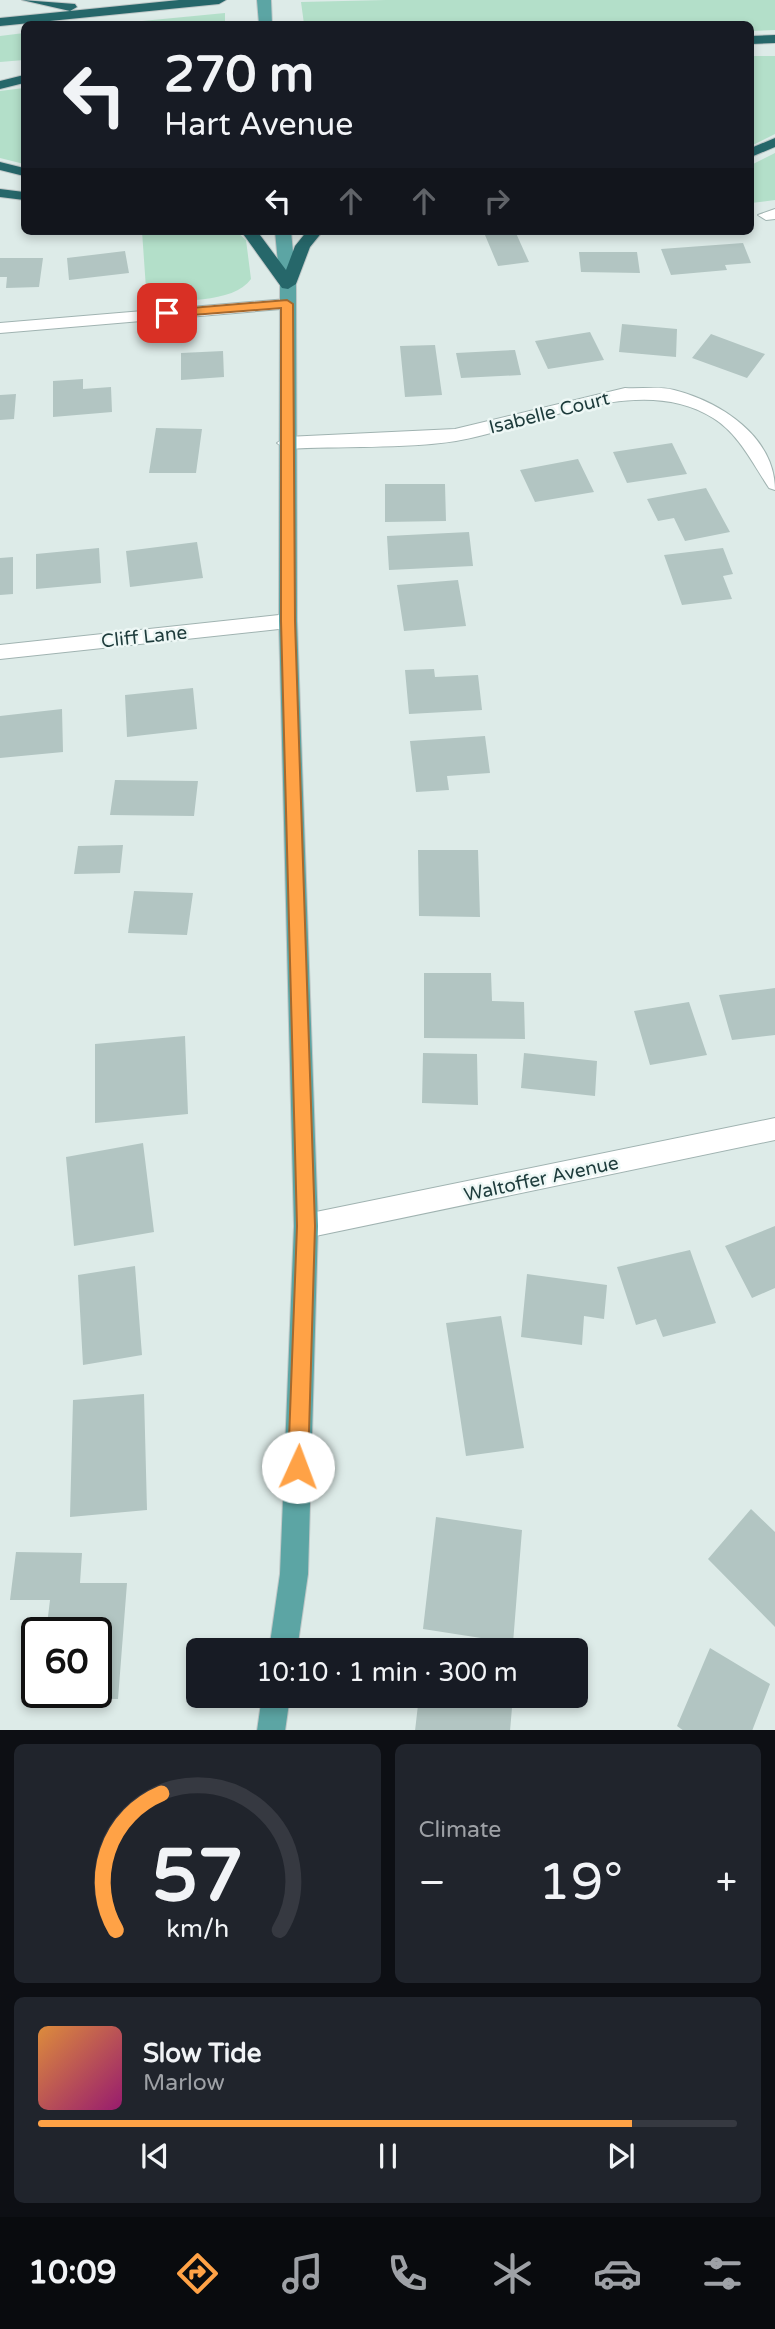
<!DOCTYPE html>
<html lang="en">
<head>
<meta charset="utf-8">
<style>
	body { margin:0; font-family:"Varela Round",sans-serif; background:#20242c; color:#f1f3f6; height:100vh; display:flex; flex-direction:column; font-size:26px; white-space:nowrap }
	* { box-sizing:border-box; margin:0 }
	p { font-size:23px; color:#9ea1a6 }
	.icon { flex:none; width:38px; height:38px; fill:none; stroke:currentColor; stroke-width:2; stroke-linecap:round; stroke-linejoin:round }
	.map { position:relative; height:1730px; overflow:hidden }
	.details { display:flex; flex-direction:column; gap:14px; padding:14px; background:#0d0f14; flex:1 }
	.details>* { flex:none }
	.guide { position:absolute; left:21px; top:21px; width:733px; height:214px; border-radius:10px; box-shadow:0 4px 10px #0003; background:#171b24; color:#f1f3f6; overflow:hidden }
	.speed { position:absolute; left:21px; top:1617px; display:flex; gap:14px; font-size:35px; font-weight:700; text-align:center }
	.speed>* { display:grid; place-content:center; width:91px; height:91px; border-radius:50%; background:#171b24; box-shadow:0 4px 10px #0003; line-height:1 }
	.speed .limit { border:4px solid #111; border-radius:10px; background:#fff; color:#111 }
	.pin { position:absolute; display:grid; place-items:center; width:60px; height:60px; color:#fff; margin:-30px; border-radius:14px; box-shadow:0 4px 10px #0006 }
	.me { position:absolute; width:77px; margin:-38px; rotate:2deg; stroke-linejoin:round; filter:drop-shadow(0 0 5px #0008) }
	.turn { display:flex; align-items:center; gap:24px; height:147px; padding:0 28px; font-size:32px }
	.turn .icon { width:91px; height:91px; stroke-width:2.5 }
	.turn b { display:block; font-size:49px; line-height:60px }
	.lanes { display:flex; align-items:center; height:66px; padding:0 28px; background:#0003; justify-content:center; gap:35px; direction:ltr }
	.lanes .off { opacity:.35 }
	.big { font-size:52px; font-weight:600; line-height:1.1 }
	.details .widget { flex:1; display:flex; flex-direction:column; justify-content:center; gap:10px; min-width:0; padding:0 24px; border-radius:10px; background:#20242c }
	.details .dial { align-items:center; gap:0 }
	.dial svg { height:182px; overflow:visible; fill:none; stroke:#363941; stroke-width:7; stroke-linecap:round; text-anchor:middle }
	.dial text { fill:#f1f3f6; stroke:none }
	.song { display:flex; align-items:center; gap:21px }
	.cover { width:84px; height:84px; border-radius:10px; background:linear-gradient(135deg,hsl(30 70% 55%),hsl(320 70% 35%)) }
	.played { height:7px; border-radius:4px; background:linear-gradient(90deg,#ffa246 85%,#363941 85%) }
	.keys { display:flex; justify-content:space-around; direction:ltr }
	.heat { display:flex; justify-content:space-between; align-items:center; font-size:38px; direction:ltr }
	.details .tiles { flex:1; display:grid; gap:14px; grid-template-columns:1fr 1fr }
	.widget:last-child { grid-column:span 2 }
	.trip { position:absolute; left:186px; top:1638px; width:402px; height:70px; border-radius:10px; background:#171b24; box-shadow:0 4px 10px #0003; font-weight:600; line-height:70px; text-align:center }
	.dock { display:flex; height:112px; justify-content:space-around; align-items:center; background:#090b0e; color:#9ea1a6 }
	.dock .icon { width:49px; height:49px }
	.dock .selected { color:#ffa246 }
	.dock b { font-size:32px; color:#f1f3f6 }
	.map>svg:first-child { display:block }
	.green { fill:#b3dfc9 }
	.building { fill:#b2c5c2 }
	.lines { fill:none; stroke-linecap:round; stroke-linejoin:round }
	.street-casing { stroke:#a0b3b1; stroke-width:2 }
	.primary-casing { stroke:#c0c8c8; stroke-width:2 }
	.highway-casing { stroke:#c0c8c8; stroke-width:2 }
	.street { fill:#fff; fill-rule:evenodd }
	.primary { fill:#5ca5a4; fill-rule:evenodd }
	.highway { fill:#26676a; fill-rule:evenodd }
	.route { fill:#ffa246; stroke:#a6692e; stroke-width:2 }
	.labels { text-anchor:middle; stroke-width:5; stroke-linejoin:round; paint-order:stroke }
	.street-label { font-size:19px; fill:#1d3b3b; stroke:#edf7f5 }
</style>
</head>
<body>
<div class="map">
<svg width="775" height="1731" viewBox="0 0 775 1731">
	<rect width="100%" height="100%" fill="#ddebe8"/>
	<path class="green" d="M 386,0 L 775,0 L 775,30 L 751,31 L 751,24 L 304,24 L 301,2 Z
		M 225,13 L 225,24 L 111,24 Z
		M 24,33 L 24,60 L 0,62 L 0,36 Z
		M 751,56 L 775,56 L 775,134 L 751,146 Z
		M 24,88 L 24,164 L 0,158 L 0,91 Z
		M 775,153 L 775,200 L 751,203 L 751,165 Z
		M 142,231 L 236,231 L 246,240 L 251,279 C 234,304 175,300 147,303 Z"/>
	<path class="building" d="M 515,231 L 529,262 L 498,266 L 485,235 Z
		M 743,243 L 751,263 L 725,265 L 727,270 L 671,275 L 661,249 Z
		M 125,251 L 129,273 L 69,280 L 67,258 Z
		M 579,252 L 637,252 L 640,273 L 581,272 Z
		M 0,258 L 43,258 L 39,287 L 6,288 L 7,277 L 0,277 Z
		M 622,324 L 677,329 L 676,357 L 619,352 Z
		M 590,332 L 604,360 L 548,369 L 535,341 Z
		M 711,334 L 765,354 L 747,378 L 692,358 Z
		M 435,345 L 442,395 L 405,397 L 400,346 Z
		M 515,350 L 521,375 L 461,378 L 456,353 Z
		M 223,351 L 224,377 L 181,380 L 181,353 Z
		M 83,379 L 83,389 L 111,387 L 112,412 L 53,417 L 53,381 Z
		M 16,394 L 14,419 L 0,420 L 0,395 Z
		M 156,428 L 202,429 L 196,473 L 149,473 Z
		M 672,443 L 687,474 L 627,483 L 613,452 Z
		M 578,459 L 594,492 L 535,502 L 520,470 Z
		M 385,484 L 445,484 L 446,521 L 385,522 Z
		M 706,488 L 730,532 L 685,541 L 674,518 L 658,521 L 647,499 Z
		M 469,532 L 473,566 L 389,570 L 387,536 Z
		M 197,542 L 203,578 L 130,587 L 126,551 Z
		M 99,548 L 101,583 L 36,589 L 36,554 Z
		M 723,548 L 733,574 L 723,576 L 732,599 L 682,605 L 664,555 Z
		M 13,557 L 13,594 L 0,595 L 0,558 Z
		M 458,580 L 466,626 L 404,631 L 397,585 Z
		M 434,669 L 435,677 L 478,675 L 482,710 L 409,714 L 405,670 Z
		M 193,688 L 197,729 L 127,737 L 125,695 Z
		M 62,709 L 63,752 L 0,758 L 0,716 Z
		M 485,736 L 490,773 L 447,776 L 449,790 L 416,792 L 410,741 Z
		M 115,780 L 198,781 L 194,816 L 110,815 Z
		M 123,845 L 120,873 L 74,874 L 78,846 Z
		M 418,850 L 478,850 L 480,917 L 419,916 Z
		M 134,891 L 193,893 L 187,935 L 128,933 Z
		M 424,973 L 491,973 L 492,1001 L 524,1002 L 525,1039 L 424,1038 Z
		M 775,988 L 775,1035 L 732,1040 L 719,995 Z
		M 689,1002 L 707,1055 L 650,1065 L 634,1011 Z
		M 185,1036 L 188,1114 L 95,1123 L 95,1044 Z
		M 423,1053 L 477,1054 L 478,1105 L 422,1103 Z
		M 524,1053 L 597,1061 L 595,1096 L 521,1088 Z
		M 143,1143 L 154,1232 L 74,1246 L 66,1157 Z
		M 775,1226 L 775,1288 L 752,1298 L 725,1246 Z
		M 690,1250 L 716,1323 L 663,1337 L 656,1319 L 636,1325 L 617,1267 Z
		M 135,1266 L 142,1355 L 83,1365 L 78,1275 Z
		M 527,1274 L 607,1285 L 604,1319 L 584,1316 L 582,1345 L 521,1337 Z
		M 501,1316 L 524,1448 L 466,1456 L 446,1323 Z
		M 144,1394 L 147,1510 L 70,1517 L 73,1400 Z
		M 751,1509 L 775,1532 L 775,1627 L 708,1559 Z
		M 436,1517 L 522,1530 L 513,1643 L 423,1629 Z
		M 16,1552 L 82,1553 L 80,1583 L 127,1583 L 118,1699 L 39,1698 L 40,1692 L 96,1692 L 96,1633 L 46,1633 L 50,1600 L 10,1600 Z
		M 710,1648 L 770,1684 L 752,1731 L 684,1731 L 677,1726 Z
		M 419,1696 L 513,1696 L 510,1731 L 415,1731 Z"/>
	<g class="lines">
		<g class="street-casing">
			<path id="street" d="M 775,209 L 775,219 L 766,220 L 758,215 Z
				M 287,299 L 293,300 L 293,308 L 0,333 L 0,323 Z
				M 625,388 C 641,389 659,386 674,390 C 721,402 775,437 775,490 L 769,488 C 753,464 739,434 713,418 C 639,371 534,428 456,441 C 405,449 339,446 286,449 L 277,443 L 286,437 L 455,429 Z
				M 288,614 L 297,621 L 288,628 L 0,659 L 0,645 Z
				M 775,1118 L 775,1140 L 306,1238 L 297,1234 L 294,1226 L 297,1218 L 306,1214 Z"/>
		</g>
		<g class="primary-casing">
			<path id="primary" d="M 257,0 L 271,0 L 272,24 L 259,24 Z
				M 275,231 L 291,231 L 296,284 L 297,621 L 318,1226 L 308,1574 L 297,1650 L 269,1650 L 280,1574 L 294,1226 L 279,621 L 280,284 Z
				M 262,1696 L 290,1696 L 285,1731 L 257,1731 Z"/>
		</g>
		<g class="highway-casing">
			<path id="highway" d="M 22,0 L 75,4 L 77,7 L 70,11 L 179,0 L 226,0 L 219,4 L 0,26 L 0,18 L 70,11 Z
				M 775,35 L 775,43 L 751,44 L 751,36 Z
				M 24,75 L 24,83 L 0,89 L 0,81 Z
				M 775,138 L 775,147 L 751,157 L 751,148 Z
				M 0,162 L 24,168 L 24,176 L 0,170 Z
				M 0,189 L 24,192 L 24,200 L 0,197 Z
				M 241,231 L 257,231 L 286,270 L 295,246 L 307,231 L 323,231 L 310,247 L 296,284 L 288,289 L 282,288 Z"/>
		</g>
		<use href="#street" class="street"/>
		<use href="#primary" class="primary"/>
		<use href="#highway" class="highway"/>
	</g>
	<path class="route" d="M 287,300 L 293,304 L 295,621 L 315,1226 L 308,1467 L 305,1474 L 298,1477 L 291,1474 L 288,1467 L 297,1226 L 281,621 L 281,308 L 167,317 L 161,313 L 167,310 Z"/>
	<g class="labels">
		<g class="street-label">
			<text transform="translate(549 412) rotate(-14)" y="7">Isabelle Court</text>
			<text transform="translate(144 636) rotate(-6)" y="7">Cliff Lane</text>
			<text transform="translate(541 1178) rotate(-12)" y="7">Waltoffer Avenue</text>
		</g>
	</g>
</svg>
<div class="speed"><div class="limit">60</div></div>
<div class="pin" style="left:167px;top:313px;background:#d93025"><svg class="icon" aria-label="arrive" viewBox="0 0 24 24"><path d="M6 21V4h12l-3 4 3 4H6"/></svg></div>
<svg class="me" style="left:298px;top:1467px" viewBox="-20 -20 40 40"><circle r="19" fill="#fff"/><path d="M0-13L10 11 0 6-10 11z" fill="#ffa246"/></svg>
<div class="trip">10:10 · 1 min · 300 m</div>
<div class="guide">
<div class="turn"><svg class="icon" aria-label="left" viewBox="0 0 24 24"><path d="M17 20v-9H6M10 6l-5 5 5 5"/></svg><div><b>270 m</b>Hart Avenue</div></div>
<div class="lanes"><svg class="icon" aria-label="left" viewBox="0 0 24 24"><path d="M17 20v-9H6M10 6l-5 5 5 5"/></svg><svg class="icon off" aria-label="ahead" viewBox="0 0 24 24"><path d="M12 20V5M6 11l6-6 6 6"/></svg><svg class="icon off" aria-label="ahead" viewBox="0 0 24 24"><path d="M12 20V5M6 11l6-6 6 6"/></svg><svg class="icon off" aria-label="right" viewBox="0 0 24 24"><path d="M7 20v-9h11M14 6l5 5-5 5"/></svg></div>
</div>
</div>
<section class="details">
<div class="tiles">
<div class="widget dial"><svg viewBox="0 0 100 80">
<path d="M14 69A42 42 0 1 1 86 69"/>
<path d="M14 69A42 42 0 0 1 34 9" stroke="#ffa246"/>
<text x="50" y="56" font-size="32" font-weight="700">57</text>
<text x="50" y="72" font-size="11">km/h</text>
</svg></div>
<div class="widget"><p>Climate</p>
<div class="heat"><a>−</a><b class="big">19°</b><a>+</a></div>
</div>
<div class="widget">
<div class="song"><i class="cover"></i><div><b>Slow Tide</b><p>Marlow</p></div></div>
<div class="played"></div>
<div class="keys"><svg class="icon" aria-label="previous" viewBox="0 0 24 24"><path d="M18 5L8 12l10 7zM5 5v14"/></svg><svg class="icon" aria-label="pause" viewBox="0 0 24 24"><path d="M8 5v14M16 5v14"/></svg><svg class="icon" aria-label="next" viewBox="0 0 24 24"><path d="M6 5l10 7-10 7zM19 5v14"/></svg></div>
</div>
</div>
</section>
<nav class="dock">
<b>10:09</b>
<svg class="icon selected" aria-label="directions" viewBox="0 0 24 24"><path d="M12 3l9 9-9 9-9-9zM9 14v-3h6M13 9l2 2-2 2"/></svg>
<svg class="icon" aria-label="music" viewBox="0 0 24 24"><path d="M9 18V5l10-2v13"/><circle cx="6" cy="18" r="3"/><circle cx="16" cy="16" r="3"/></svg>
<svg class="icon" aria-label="phone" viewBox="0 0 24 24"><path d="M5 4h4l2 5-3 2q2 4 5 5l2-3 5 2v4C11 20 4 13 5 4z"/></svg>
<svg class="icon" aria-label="climate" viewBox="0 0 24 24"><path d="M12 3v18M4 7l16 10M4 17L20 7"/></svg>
<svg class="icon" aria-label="car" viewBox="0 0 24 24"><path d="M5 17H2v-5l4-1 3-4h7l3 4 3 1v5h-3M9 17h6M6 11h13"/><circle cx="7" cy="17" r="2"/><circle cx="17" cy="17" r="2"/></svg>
<svg class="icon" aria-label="filters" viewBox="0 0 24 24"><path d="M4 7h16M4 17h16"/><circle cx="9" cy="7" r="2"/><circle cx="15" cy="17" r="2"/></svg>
</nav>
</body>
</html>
